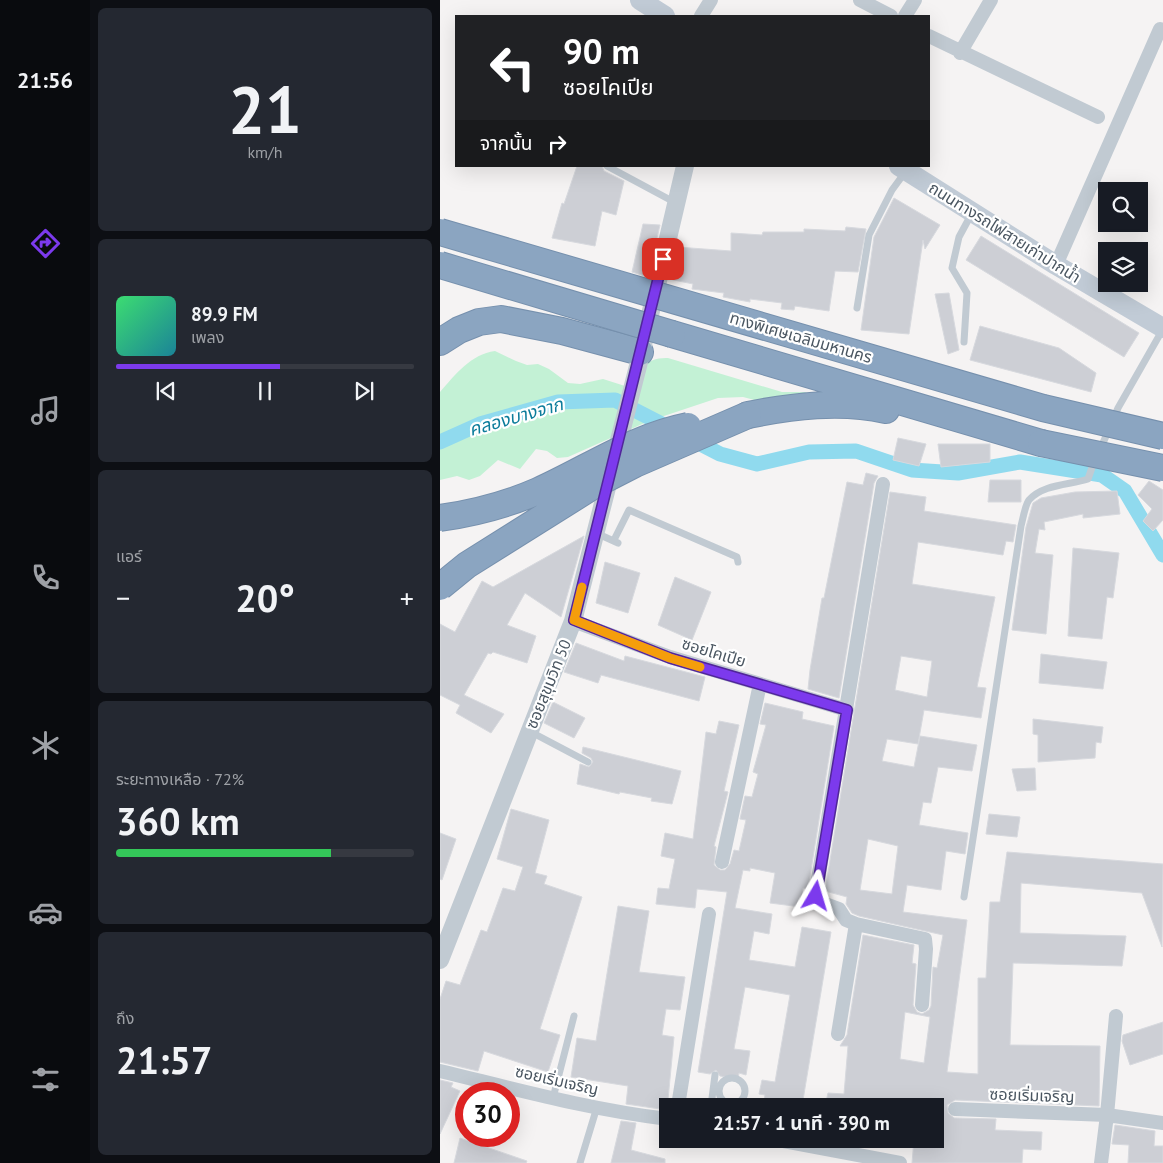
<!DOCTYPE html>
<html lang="th">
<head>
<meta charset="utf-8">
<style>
	body { margin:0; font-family:"PT Sans","Noto Sans Thai",sans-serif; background:#242831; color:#f1f3f6; height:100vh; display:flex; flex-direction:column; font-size:19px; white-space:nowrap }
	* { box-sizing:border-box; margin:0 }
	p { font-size:16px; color:#9ea1a6 }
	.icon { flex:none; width:28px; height:28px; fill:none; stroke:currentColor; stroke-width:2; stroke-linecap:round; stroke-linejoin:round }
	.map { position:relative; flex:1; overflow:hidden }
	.panel { display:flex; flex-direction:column; gap:8px; padding:8px; background:#0d0f14; width:350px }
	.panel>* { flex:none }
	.guide { position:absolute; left:15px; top:15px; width:475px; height:152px; border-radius:0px; box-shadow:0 5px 20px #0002; background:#202124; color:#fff; overflow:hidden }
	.fabs { position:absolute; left:658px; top:182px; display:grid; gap:10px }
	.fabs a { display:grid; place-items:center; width:50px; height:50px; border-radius:0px; background:#171b24; box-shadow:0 5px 20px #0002; font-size:25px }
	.speed { position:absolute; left:15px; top:1082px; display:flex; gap:10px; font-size:25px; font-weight:700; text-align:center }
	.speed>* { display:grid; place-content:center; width:65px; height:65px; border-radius:50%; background:#171b24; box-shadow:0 5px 20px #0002; line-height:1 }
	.speed .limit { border:8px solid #d22; background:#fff; color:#111 }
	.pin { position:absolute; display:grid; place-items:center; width:42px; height:42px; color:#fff; margin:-21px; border-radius:10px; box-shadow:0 2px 8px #0006 }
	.me { position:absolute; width:55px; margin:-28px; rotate:7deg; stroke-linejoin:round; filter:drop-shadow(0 0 4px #0008) }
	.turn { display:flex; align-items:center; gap:18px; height:105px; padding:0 25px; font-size:22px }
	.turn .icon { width:65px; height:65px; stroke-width:2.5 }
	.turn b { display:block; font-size:35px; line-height:42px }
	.then { display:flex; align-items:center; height:48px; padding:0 25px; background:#0003; gap:10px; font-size:19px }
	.big { font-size:38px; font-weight:700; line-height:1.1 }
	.panel .card { flex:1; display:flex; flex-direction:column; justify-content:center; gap:8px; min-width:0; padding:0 18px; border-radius:8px; background:#242831 }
	.panel .dial { align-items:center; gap:0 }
	.dial b { font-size:65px; line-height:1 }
	.song { display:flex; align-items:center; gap:15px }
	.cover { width:60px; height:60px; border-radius:8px; background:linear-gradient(135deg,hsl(140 70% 55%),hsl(190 70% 35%)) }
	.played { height:5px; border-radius:2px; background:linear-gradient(90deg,#7c3aed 55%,#363941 55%) }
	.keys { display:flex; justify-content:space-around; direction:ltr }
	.heat { display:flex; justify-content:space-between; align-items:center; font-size:28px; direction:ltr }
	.charge { height:8px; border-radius:4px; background:linear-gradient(90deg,#34c759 72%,#363941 0) }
	.trip { position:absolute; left:219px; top:1098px; width:285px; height:50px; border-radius:0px; background:#171b24; box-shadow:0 5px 20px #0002; font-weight:700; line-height:50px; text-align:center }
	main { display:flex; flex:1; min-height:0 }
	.tabs { display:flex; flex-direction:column; width:90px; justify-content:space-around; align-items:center; background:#090b0e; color:#9ea1a6 }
	.tabs .icon { width:35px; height:35px }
	.tabs .active { color:#7c3aed }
	.tabs b { font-size:22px; color:#f1f3f6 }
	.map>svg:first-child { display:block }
	.green { fill:#c3f1d5 }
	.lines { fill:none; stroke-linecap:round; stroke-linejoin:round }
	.canal { stroke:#90daee; stroke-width:15 }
	.building { fill:#cdcfd5; stroke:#d7d9de; fill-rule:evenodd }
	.motorway-casing { stroke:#7690ad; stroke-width:28 }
	.service { stroke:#c1cad2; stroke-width:7 }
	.minor { stroke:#c1cad2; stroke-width:14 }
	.tertiary { stroke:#c1cad2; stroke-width:18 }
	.secondary { stroke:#c1cbd6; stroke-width:20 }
	.motorway { stroke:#8ba5c1; stroke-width:26 }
	.motorway-bridge-casing { stroke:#7690ad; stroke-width:28; stroke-linecap:butt }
	.motorway-bridge { stroke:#8ba5c1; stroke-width:26 }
	.route-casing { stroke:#51269a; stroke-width:12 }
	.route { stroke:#7c3aed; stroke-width:9 }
	.slow { stroke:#f59e0b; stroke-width:9 }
	.labels { text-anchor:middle; stroke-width:4.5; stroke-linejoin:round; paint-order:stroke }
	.street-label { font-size:16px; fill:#4a5661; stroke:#fff }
	.water-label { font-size:18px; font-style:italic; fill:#0c7c9b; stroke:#fff }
</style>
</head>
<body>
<main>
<nav class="tabs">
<b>21:56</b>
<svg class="icon active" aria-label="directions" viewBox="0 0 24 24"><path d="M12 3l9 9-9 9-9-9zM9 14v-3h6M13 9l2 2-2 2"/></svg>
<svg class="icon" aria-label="music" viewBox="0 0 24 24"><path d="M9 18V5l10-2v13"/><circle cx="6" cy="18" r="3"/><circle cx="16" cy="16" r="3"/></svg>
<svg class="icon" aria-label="phone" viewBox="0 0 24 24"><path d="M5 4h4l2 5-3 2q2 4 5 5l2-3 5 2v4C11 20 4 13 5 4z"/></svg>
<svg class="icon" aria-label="climate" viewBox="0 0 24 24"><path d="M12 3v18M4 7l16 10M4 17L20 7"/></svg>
<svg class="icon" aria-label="car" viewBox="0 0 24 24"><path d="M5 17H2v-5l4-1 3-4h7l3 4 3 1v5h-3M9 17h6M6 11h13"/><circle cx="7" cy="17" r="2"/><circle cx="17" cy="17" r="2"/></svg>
<svg class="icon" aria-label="filters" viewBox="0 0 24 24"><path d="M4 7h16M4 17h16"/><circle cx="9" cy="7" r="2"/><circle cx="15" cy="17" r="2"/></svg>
</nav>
<section class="panel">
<div class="card dial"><b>21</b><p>km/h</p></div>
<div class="card">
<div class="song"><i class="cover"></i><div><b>89.9 FM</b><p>เพลง</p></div></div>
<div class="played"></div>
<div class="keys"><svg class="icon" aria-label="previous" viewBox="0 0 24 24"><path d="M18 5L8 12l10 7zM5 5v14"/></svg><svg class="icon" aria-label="pause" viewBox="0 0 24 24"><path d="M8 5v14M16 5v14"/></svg><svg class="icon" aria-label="next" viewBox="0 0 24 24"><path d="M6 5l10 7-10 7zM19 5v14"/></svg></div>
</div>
<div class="card"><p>แอร์</p>
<div class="heat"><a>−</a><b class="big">20°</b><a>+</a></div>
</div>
<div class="card"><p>ระยะทางเหลือ · 72%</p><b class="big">360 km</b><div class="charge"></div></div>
<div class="card"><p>ถึง</p><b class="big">21:57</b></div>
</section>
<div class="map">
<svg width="723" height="1163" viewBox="0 0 723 1163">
	<rect width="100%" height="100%" fill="#f5f3f3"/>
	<path class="green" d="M 55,351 L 76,361 L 87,365 L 98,364 L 109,369 L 128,383 L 140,384 L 163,379 L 185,386 C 199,371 206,357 228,358 L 342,392 L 365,392 L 375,400 L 338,406 L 303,397 L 278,398 L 209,421 L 128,457 L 117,458 L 107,451 L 96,449 L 80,469 L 58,460 L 40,476 L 29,480 L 17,476 L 0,480 L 0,392 C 15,375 31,354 55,351 Z"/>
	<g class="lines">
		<path class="canal" d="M 0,442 L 40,424 L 118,402 L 175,400 L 280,454 L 317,464 L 369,452 L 416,451 L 472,470 L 518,473 L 580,462 L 662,475 L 685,491 L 723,555"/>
	</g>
	<path class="building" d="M 137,166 L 162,166 L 164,171 L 184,181 L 176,215 L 162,211 L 155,246 L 112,238 L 122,203 L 124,204 Z
		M 454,198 L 500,225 L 485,249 L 483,240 L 469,334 L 421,330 L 434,237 Z
		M 203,224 L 220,225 L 208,277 L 192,272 Z
		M 406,227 L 426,229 L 418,272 L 395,271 L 389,311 L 355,306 L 354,310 L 341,309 L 342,303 L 310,299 L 310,302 L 283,297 L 284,293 L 252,289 L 253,284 L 229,279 L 238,242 L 237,247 L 291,251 L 291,233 L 322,235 L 323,232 L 364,232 L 364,229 L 405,231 Z
		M 541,236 L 699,333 L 684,357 L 526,260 Z
		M 509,293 L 519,350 L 508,354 L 495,294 Z
		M 540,326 L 619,348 L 656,373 L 651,392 L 530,360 Z
		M 458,438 L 486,444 L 479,466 L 453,460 Z
		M 498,444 L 550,444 L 550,462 L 501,467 Z
		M 426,473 L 438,476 L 434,483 L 399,698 L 368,689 L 370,670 L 382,598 L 384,598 L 407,482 L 423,485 Z
		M 550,480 L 581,480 L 581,502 L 548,502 Z
		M 709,481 L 723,490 L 723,520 L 713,531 L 703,521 L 712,509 L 698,495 Z
		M 677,491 L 680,514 L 643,518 L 643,514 L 604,522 L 605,530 L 599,529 L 595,553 L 613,555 L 606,634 L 572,630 L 586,527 L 593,503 L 601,498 L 635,492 Z
		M 450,492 L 486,497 L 484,511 L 576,525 L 573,542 L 566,541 L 563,555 L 478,542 L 472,584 L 555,597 L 537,687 L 546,688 L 541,718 L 484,710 L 478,744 L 447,739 L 442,761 L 474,767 L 480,736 L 537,745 L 532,771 L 498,767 L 491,803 L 483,802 L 479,825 L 528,833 L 525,854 L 506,851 L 501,890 L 467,885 L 463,912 L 527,920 L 507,1072 L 538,1074 L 538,978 L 546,978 L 550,902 L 560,902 L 567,852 L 723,864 L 722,947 L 702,893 L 581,883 L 580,933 L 686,936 L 682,966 L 573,963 L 570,1045 L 660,1046 L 659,1106 L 515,1100 L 507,1105 L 508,1113 L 514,1118 L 556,1119 L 555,1130 L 602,1132 L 601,1150 L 583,1149 L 582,1163 L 472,1163 L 474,1139 L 495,1139 L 495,1106 L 385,1106 L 388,1093 L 404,1094 L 408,1046 L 400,1046 L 407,1035 L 423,935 L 474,945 L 472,963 L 476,964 L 473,1005 L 477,1012 L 482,1014 L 489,1010 L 491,1006 L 493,967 L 497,968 L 503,935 L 419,916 L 412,913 L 406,904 L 407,897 L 385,891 ZM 461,656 L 492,661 L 487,697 L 455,690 ZM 428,839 L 458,846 L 452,894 L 420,890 ZM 465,1012 L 490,1017 L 484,1063 L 460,1059 Z
		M 144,536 L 121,617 L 85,593 L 67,625 L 96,636 L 87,663 L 53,652 L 51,654 L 48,653 L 24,695 L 64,714 L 51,733 L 16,713 L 20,705 L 0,695 L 0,624 L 15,632 L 42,581 L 53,587 Z
		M 633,548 L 679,553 L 673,598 L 667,597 L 662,639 L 628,636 Z
		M 165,562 L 200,573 L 188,613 L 156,603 Z
		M 235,577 L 271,592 L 252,640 L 218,625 Z
		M 136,643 L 184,661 L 185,656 L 265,677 L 259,701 L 161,675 L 158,683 L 124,672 Z
		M 601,654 L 667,662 L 663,689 L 599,683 Z
		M 113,702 L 145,718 L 134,738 L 104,723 Z
		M 325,703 L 363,712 L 362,719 L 394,726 L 368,889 L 363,888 L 361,907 L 330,903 L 335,873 L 310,868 L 310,871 L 303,870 L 295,908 L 332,914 L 329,934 L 314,931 L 309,960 L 355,967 L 362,927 L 391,932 L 362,1106 L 323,1105 L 325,1095 L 319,1094 L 322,1080 L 335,1082 L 350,995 L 305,987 L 294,1049 L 310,1051 L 306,1075 L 299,1073 L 298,1079 L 280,1076 L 276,1070 L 270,1074 L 258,1072 L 287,892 L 257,889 L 255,908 L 216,904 L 218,888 L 229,889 L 235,859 L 221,856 L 225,833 L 253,839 L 266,732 L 276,734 L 279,721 L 299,725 L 284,791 L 288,792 L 274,846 L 276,847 L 274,865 L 280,870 L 285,870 L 290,864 L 294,850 L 299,851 L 306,820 L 300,819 L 305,796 L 312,797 L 318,774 L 313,772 L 326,725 L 320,724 Z
		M 593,719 L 663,727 L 661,743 L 656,742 L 655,758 L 598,762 L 598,735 L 593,734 Z
		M 143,747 L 241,771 L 232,804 L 211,801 L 212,798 L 180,792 L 179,794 L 137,784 L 140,764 L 149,767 L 153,762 L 151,758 L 142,753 Z
		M 595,768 L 596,790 L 577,791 L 572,769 Z
		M 71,809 L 109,820 L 95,873 L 107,876 L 104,884 L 142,897 L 100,1029 L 120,1035 L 108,1072 L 44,1051 L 38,1071 L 0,1062 L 0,999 L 6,981 L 20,985 L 41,930 L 47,932 L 63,888 L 75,891 L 83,867 L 57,859 Z
		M 549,814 L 580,817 L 577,837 L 546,834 Z
		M 0,833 L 16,839 L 2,880 L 0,879 Z
		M 178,906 L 209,911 L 199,972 L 245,977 L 240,1010 L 226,1009 L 222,1035 L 234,1037 L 227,1110 L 186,1104 L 188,1086 L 131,1077 L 137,1038 L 156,1041 Z
		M 723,1022 L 723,1054 L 690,1065 L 682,1041 L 683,1035 Z
		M 0,1080 L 13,1083 L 11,1087 L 20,1091 L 0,1134 Z
		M 181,1121 L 196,1123 L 191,1150 L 225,1159 L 225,1163 L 171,1163 Z
		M 675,1125 L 715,1131 L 714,1146 L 723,1146 L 723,1163 L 688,1163 L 689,1145 L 672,1144 Z
		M 20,1138 L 87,1161 L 86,1163 L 14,1163 Z"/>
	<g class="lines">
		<g class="motorway-casing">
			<path id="motorway" d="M 232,334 L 601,443
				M 0,342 L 19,330 L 39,322 L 61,319 L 122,331 L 200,352
				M 308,415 C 353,406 400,400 446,410"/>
		</g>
		<path class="service" d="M 167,166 L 236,203
			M 417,308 L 429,235 L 452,190 L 466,171
			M 524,342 L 527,293 L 512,268 L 519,237 L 532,213
			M 660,450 L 678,408 L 723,329
			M 156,533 L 178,543
			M 174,540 L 189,510 L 297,557 L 298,562
			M 91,732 L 148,762
			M 524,897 L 581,526 C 583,519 585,505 589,500 C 603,484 630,485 648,479 L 655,459
			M279 1091a13 13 0 1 1 26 0a13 13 0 1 1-26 0Z
			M 113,1098 L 134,1016
			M 271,1106 L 275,1075
			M 140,1163 L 157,1107"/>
		<path class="minor" d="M 420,0 L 451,16
			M 261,16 L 271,0
			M 465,16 L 475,0
			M 489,36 L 658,117
			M 520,53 L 551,0
			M 616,265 L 720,29
			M 443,484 L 376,892 L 380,902 L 399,909 L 406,920 L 416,924 L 485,939 L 486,949 L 482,1005
			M 133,621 L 230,657 L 407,710
			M 282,862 L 320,684
			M 676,1016 L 667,1115 L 723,1123
			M 398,1034 L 416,924
			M 0,1071 C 75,1089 151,1110 228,1119
			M 238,1106 L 269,914
			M 515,1109 L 667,1115 L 661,1163
			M 333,1139 L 460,1163"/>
		<path class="tertiary" d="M 0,960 L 133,621 L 198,366 L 245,166"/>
		<path class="secondary" d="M 200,0 L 225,16
			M 459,166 L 616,265 L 723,328"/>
		<use href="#motorway" class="motorway"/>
		<g class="motorway-bridge-casing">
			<path id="motorway-bridge" d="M 0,232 L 603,408 L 723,436
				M 0,265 L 232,334
				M 601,443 L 723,468
				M 0,518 C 35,513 66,505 98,491 C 149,468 193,437 248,426
				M 0,587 L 27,565 L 156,484 L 195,464 L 308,415"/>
		</g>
		<use href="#motorway-bridge" class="motorway-bridge"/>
	</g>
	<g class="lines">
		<g class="route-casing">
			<path id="route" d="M 223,259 L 134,620 L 230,658 L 407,710 L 376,896"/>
		</g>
		<use href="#route" class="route"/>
		<path class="slow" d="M 142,587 L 134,620 L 230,658 L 260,667"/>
	</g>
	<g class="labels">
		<g class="street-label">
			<text transform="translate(565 232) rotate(32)" y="6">ถนนทางรถไฟสายเก่าปากน้ำ</text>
			<text transform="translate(361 337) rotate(16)" y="6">ทางพิเศษเฉลิมมหานคร</text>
			<text transform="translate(274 652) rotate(17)" y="6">ซอยโคเปีย</text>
			<text transform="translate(108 684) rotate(-68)" y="6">ซอยสุขุมวิท 50</text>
			<text transform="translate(117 1080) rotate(13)" y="6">ซอยเริ่มเจริญ</text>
			<text transform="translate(592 1095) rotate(2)" y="6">ซอยเริ่มเจริญ</text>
		</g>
		<g class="water-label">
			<text transform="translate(76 417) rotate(-16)" y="6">คลองบางจาก</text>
		</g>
	</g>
</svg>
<div class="fabs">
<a><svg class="icon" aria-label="search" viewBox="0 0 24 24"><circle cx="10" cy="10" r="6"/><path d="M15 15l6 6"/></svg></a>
<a><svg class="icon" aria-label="layers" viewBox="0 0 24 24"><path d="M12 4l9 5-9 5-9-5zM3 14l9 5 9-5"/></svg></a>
</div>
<div class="speed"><div class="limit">30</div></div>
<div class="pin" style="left:223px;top:259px;background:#d93025"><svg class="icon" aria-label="arrive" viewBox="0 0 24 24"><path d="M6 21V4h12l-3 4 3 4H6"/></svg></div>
<svg class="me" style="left:376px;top:896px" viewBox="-20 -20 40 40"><path d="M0-17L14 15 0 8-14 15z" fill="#7c3aed" stroke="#fff" stroke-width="4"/></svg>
<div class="trip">21:57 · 1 นาที · 390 m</div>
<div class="guide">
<div class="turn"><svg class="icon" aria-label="left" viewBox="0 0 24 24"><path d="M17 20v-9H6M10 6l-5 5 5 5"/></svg><div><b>90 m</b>ซอยโคเปีย</div></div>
<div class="then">จากนั้น<svg class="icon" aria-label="right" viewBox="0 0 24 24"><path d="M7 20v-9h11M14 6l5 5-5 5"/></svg></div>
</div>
</div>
</main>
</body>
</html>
